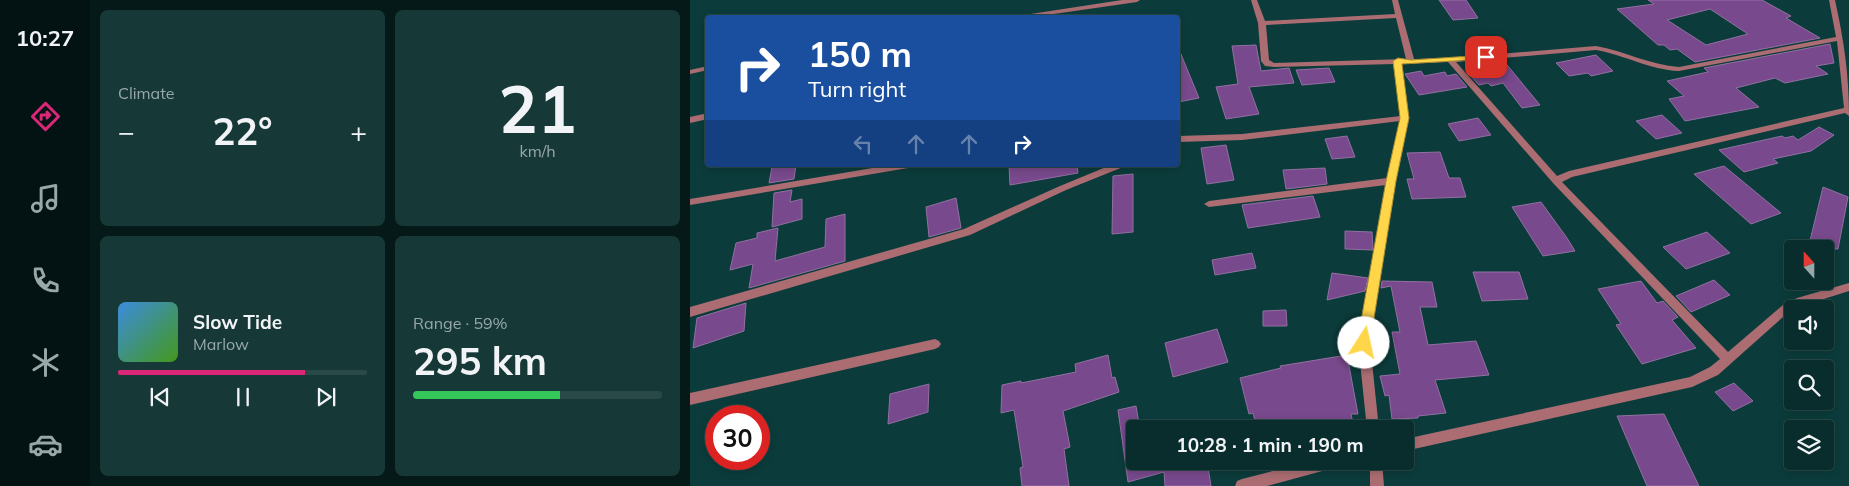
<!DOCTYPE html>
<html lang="en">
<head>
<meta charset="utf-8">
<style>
	body { margin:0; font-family:Mulish,sans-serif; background:#163938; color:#f1f3f6; height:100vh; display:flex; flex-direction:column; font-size:19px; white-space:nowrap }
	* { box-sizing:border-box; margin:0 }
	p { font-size:16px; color:#98a8a9 }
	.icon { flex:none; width:28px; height:28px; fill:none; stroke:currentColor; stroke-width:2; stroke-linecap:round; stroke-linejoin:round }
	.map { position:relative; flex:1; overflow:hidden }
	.sheet { display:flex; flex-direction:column; gap:10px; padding:10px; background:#041918; width:600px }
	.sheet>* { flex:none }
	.top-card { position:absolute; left:15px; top:15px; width:475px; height:152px; border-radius:5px; box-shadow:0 2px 8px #0003,0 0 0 1px #294948; background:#1a4fa0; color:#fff; overflow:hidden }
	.needle { width:32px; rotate:339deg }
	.controls { position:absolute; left:1094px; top:240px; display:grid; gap:10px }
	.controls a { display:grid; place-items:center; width:50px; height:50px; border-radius:5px; background:#082d2c; box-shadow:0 2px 8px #0003,0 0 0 1px #294948; font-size:25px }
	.speed { position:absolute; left:15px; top:405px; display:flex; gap:10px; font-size:25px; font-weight:700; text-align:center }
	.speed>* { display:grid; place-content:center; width:65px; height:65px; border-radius:50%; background:#082d2c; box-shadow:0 2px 8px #0003,0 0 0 1px #294948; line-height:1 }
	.speed .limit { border:8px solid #d22; background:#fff; color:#111 }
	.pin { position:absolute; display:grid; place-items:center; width:42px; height:42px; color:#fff; margin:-21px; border-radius:10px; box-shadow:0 2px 8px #0006 }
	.me { position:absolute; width:55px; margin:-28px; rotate:10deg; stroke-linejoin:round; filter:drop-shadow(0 0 4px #0008) }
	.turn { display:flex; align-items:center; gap:18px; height:105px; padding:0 20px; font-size:22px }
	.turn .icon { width:65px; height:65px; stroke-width:2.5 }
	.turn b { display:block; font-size:35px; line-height:42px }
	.lanes { display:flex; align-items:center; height:48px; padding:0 20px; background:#0003; justify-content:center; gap:25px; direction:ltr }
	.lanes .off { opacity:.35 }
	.big { font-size:38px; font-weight:700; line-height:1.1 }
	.sheet .card { flex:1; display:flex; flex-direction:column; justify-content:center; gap:8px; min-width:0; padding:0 18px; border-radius:8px; background:#163938 }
	.sheet .dial { align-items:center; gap:0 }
	.dial b { font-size:65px; line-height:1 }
	.song { display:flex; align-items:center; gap:15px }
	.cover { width:60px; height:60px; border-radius:8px; background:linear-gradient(135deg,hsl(210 70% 55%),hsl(100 70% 35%)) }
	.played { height:5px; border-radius:2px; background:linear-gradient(90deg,#db2777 75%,#294948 75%) }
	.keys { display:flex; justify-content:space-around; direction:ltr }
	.heat { display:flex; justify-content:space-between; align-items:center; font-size:28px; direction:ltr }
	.charge { height:8px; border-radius:4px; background:linear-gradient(90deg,#34c759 59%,#294948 0) }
	.sheet .tiles { flex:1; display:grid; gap:10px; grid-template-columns:repeat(2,1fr) }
	.trip { position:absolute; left:436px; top:420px; width:288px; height:50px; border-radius:5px; background:#082d2c; box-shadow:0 2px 8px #0003,0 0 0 1px #294948; font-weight:700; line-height:50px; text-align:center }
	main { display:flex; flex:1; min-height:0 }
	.tab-bar { display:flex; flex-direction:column; width:90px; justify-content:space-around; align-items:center; background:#031212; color:#98a8a9 }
	.tab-bar .icon { width:35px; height:35px }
	.tab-bar .selected { color:#db2777 }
	.tab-bar b { font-size:22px; color:#f1f3f6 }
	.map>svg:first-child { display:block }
	.building { fill:#78498c; stroke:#9270a1; fill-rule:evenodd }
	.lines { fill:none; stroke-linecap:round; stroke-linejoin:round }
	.minor { fill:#ab6d72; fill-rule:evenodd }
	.route { fill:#ffd54a; stroke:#a68a30 }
</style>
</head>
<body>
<main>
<nav class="tab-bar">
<b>10:27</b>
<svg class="icon selected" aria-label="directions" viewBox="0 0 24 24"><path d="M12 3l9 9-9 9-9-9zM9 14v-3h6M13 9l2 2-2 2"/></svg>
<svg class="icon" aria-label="music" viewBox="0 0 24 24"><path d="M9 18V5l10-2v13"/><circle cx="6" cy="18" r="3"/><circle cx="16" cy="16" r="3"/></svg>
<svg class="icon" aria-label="phone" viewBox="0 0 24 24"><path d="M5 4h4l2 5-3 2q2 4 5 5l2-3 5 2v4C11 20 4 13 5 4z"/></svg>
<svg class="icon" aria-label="climate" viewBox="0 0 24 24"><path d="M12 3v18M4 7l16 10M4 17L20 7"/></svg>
<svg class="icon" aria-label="car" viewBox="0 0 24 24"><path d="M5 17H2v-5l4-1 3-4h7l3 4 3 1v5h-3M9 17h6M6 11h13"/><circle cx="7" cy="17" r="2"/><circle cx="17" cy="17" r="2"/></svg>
</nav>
<section class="sheet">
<div class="tiles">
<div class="card"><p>Climate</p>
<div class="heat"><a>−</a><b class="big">22°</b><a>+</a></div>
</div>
<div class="card dial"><b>21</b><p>km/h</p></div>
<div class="card">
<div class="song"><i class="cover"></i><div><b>Slow Tide</b><p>Marlow</p></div></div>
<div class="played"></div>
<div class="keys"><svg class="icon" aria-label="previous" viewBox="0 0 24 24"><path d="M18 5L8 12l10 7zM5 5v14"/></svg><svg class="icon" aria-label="pause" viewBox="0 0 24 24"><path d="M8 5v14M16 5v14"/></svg><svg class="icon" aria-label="next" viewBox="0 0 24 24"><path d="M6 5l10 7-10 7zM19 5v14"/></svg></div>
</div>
<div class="card"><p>Range · 59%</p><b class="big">295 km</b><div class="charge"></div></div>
</div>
</section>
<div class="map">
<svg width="1159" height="486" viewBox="0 0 1159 486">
	<rect width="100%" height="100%" fill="#0b3c3b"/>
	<path class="building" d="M 749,0 L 776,0 L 788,18 L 763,20 Z
		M 958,0 L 1072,0 L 1101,16 L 1096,18 L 1130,38 L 1005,62 L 987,49 L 980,50 L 974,45 L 968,45 L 927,9 L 964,4 ZM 1020,9 L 1058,34 L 1016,45 L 977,20 Z
		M 1140,44 L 1144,63 L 1126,66 L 1138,74 L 1095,83 L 1085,78 L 1046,88 L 1069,107 L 995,121 L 979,99 L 994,96 L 977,81 L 1018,72 L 1014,68 Z
		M 566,45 L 571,71 L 599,68 L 604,83 L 559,87 L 569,114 L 536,119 L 526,87 L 548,84 L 542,46 Z
		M 488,47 L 509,98 L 488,102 Z
		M 906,55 L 923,71 L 901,76 L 898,73 L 879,76 L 866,63 Z
		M 807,60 L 813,60 L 850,105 L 832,108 L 813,83 L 801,86 L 798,83 L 789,85 L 777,72 L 800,67 Z
		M 639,68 L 645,82 L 612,85 L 606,70 Z
		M 731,71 L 734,76 L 755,72 L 757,76 L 766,74 L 777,87 L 729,95 L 715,74 Z
		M 972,115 L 992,133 L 966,139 L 946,121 Z
		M 788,118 L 801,135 L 769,141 L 758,124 Z
		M 1129,127 L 1144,135 L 1121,151 L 1083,159 L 1088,163 L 1054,172 L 1029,150 L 1092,136 L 1095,138 L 1103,136 L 1108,140 Z
		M 657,136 L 665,157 L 642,159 L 635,139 Z
		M 536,145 L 544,180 L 517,184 L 511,148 Z
		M 750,152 L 759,178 L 770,178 L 776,197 L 722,199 L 717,179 L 724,179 L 717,153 Z
		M 93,165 L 106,165 L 104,179 L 79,183 L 82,167 Z
		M 319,165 L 387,165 L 388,173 L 320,185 Z
		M 1034,166 L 1091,213 L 1061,224 L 1004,174 Z
		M 635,168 L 637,184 L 596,189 L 593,170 Z
		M 443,174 L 443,232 L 422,234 L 423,176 Z
		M 1133,187 L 1158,197 L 1148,249 L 1118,249 Z
		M 102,190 L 100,202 L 112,199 L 112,219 L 82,227 L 84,193 Z
		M 623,196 L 630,217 L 558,228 L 552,205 Z
		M 266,198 L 271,228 L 239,237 L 236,207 Z
		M 851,202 L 877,238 L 885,251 L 853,256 L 822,207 Z
		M 155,214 L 155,261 L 59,288 L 63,264 L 40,270 L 46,243 L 67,238 L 67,233 L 88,228 L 85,261 L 135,247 L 136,219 Z
		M 655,231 L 682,232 L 683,250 L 655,249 Z
		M 1017,232 L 1040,253 L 996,269 L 973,247 Z
		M 562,253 L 566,268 L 525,275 L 522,260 Z
		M 783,272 L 829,272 L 838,299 L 792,301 Z
		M 642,273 L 678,278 L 675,291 L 637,300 Z
		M 1024,280 L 1040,295 L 1001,312 L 986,296 Z
		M 692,281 L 742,282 L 747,307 L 730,307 L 738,345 L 786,341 L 799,375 L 745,380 L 756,413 L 728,416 L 728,418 L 702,419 L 699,395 L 695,396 L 690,376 L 710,374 L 702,332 L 710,332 L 701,286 L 691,288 Z
		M 951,281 L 967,303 L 973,301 L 988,317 L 982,320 L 1006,348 L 952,364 L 926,325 L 931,324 L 908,289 Z
		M 56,303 L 54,331 L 3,348 L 7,318 Z
		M 596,310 L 597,326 L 573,326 L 573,311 Z
		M 527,329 L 538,362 L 483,377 L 475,343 Z
		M 418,355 L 422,378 L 425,377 L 429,392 L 373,411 L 380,447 L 374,449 L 379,486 L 332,486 L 330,468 L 333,467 L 324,410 L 311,413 L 312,385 L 331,381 L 331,383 L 386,372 L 385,364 Z
		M 657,355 L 668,414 L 661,414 L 664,429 L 567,429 L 563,413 L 559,414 L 550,378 L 591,368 L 590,366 Z
		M 1044,383 L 1063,401 L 1043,411 L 1025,392 Z
		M 239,384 L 238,412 L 198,424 L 200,394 Z
		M 446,406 L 450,429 L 445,429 L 445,461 L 517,461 L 521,486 L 475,486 L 474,472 L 438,482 L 428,410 Z
		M 974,414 L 1009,486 L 957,486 L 927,416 Z"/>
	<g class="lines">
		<path class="minor" d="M 432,0 L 450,0 L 447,2 L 336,18 L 314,18 Z
			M 561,0 L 567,0 L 575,21 L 705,14 L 702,0 L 708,0 L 724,59 L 760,58 L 906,46 C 934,51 960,65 989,67 L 1146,37 L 1139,0 L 1145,0 C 1154,41 1159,74 1159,116 L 1155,113 L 882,177 L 872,182 L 1038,352 L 1093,305 L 1107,298 L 1159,283 L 1159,291 L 1102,309 L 1028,375 L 1002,387 L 715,451 L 715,439 L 1000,377 L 1020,367 L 1030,359 L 863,183 L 758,62 L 712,64 L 719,118 L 706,181 L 680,343 L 689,429 L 677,429 L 668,343 L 696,185 L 519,207 L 514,204 L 519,201 L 697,178 L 710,121 L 552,140 L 488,142 L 488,136 L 552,134 L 711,116 L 705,64 L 584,67 L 575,66 L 571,61 L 568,23 ZM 706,18 L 716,59 L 584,63 L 579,60 L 576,25 ZM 1147,41 L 1154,108 L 879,171 L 867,176 L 766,62 L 906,50 C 935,55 960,70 989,71 Z
			M 18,66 L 18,70 L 0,74 L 0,70 Z
			M 18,113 L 18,119 L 0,123 L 0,117 Z
			M 200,165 L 222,165 L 218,168 L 0,205 L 0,199 Z
			M 421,165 L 434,165 L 433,167 L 376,190 L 280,235 L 0,317 L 0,307 L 274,229 L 370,186 Z
			M 245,339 L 249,341 L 251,344 L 249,347 L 245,349 L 0,405 L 0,393 Z
			M 622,461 L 653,461 L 652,466 L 647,467 L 577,486 L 545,486 L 547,481 L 552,479 Z
			M 680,461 L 692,461 L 694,486 L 680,486 Z"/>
	</g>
	<path class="route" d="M 796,55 L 801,57 L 799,59 L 712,64 L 719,118 L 706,181 L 680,343 L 678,347 L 674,349 L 669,347 L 667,343 L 696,181 L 710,118 L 703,61 L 708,58 L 721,60 Z"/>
</svg>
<div class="controls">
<a><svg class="needle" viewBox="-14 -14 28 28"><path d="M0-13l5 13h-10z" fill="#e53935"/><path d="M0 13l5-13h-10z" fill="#98a8a9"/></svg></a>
<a><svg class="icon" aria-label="sound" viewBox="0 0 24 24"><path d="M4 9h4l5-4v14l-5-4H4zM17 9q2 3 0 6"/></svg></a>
<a><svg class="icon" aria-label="search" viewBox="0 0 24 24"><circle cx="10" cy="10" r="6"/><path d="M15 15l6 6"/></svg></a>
<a><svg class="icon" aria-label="layers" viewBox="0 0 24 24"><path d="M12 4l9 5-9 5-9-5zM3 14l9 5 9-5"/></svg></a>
</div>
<div class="speed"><div class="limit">30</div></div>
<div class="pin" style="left:796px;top:57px;background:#d93025"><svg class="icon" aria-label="arrive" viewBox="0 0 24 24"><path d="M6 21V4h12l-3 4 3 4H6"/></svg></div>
<svg class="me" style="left:674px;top:343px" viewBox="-20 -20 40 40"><circle r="19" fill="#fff"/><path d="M0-13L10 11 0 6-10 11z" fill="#ffd54a"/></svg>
<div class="trip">10:28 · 1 min · 190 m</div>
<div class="top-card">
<div class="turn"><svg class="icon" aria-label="right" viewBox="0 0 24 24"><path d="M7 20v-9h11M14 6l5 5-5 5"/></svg><div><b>150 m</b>Turn right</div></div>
<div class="lanes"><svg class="icon off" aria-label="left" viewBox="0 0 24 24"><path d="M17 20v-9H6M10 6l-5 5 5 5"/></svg><svg class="icon off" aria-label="ahead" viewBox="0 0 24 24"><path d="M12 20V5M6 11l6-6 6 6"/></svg><svg class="icon off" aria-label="ahead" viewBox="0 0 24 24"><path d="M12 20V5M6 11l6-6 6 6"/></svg><svg class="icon" aria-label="right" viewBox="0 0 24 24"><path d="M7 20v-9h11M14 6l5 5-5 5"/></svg></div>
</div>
</div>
</main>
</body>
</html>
